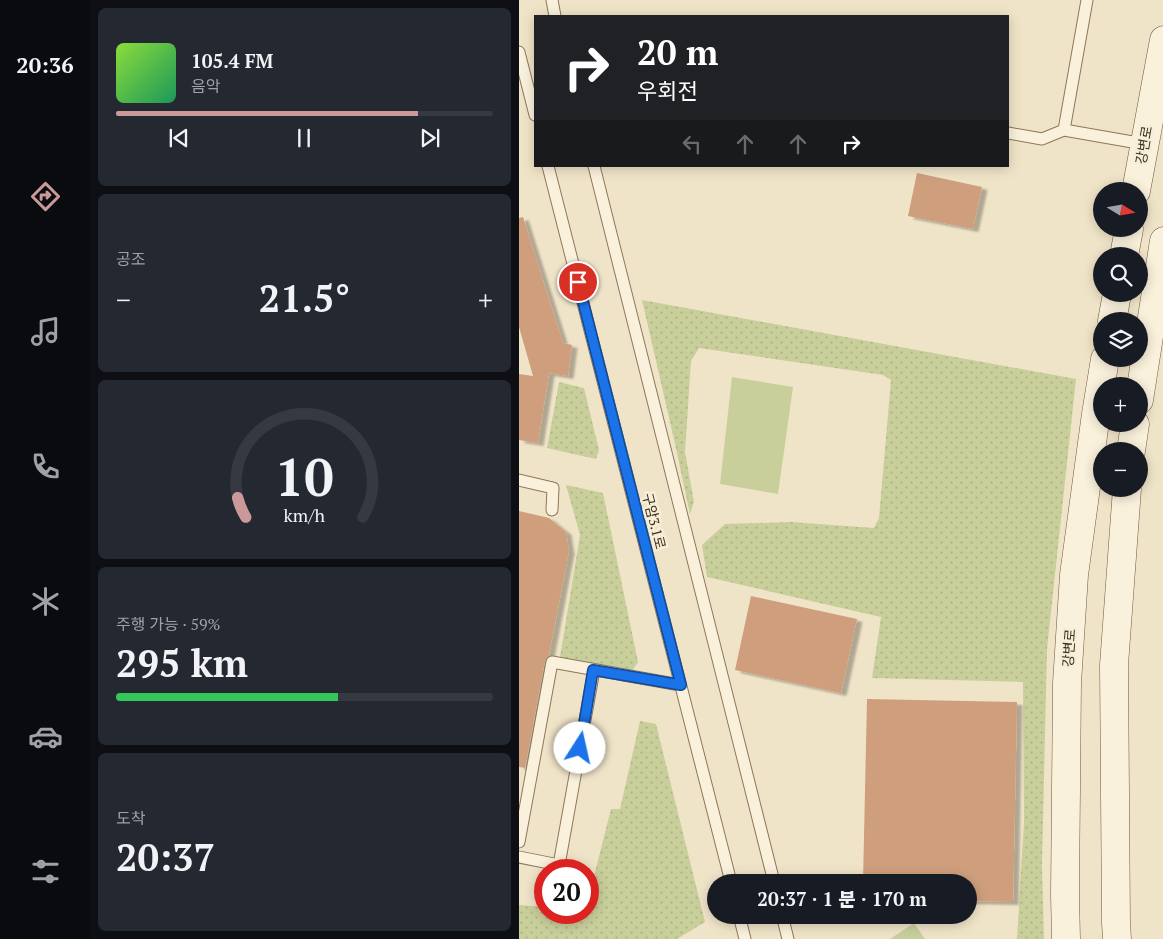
<!DOCTYPE html>
<html lang="ko">
<head>
<meta charset="utf-8">
<style>
	body { margin:0; font-family:"PT Serif","Noto Sans KR",serif; background:#242831; color:#f1f3f6; height:100vh; display:flex; flex-direction:column; font-size:19px; white-space:nowrap }
	* { box-sizing:border-box; margin:0 }
	p { font-size:16px; color:#9ea1a6 }
	.icon { flex:none; width:28px; height:28px; fill:none; stroke:currentColor; stroke-width:2; stroke-linecap:round; stroke-linejoin:round }
	.map { position:relative; flex:1; overflow:hidden }
	.side { display:flex; flex-direction:column; gap:8px; padding:8px; background:#0d0f14; width:429px }
	.side>* { flex:none }
	.guide { position:absolute; left:15px; top:15px; width:475px; height:152px; border-radius:0px; box-shadow:0 2px 12px #0003; background:#202124; color:#fff; overflow:hidden }
	.needle { width:32px; rotate:101deg }
	.tools { position:absolute; left:574px; top:182px; display:grid; gap:10px }
	.tools a { display:grid; place-items:center; width:55px; height:55px; border-radius:50%; background:#171b24; box-shadow:0 2px 12px #0003; font-size:25px }
	.speed { position:absolute; left:15px; top:859px; display:flex; gap:10px; font-size:25px; font-weight:700; text-align:center }
	.speed>* { display:grid; place-content:center; width:65px; height:65px; border-radius:50%; background:#171b24; box-shadow:0 2px 12px #0003; line-height:1 }
	.speed .limit { border:8px solid #d22; background:#fff; color:#111 }
	.pin { position:absolute; display:grid; place-items:center; width:42px; height:42px; color:#fff; margin:-21px; border:2px solid #fff; border-radius:50%; box-shadow:0 1px 5px #0007 }
	.me { position:absolute; width:55px; margin:-28px; rotate:10deg; stroke-linejoin:round; filter:drop-shadow(0 0 4px #0008) }
	.turn { display:flex; align-items:center; gap:18px; height:105px; padding:0 20px; font-size:22px }
	.turn .icon { width:65px; height:65px; stroke-width:2.5 }
	.turn b { display:block; font-size:35px; line-height:42px }
	.lanes { display:flex; align-items:center; height:48px; padding:0 20px; background:#0003; justify-content:center; gap:25px; direction:ltr }
	.lanes .off { opacity:.35 }
	.big { font-size:38px; font-weight:800; line-height:1.1 }
	.side .card { flex:1; display:flex; flex-direction:column; justify-content:center; gap:8px; min-width:0; padding:0 18px; border-radius:8px; background:#242831 }
	.side .dial { align-items:center; gap:0 }
	.dial svg { height:130px; overflow:visible; fill:none; stroke:#363941; stroke-width:7; stroke-linecap:round; text-anchor:middle }
	.dial text { fill:#f1f3f6; stroke:none }
	.song { display:flex; align-items:center; gap:15px }
	.cover { width:60px; height:60px; border-radius:8px; background:linear-gradient(135deg,hsl(90 70% 55%),hsl(150 70% 35%)) }
	.played { height:5px; border-radius:2px; background:linear-gradient(90deg,#cc999b 80%,#363941 80%) }
	.keys { display:flex; justify-content:space-around; direction:ltr }
	.heat { display:flex; justify-content:space-between; align-items:center; font-size:28px; direction:ltr }
	.charge { height:8px; border-radius:4px; background:linear-gradient(90deg,#34c759 59%,#363941 0) }
	.trip { position:absolute; left:188px; top:874px; width:270px; height:50px; border-radius:25px; background:#171b24; box-shadow:0 2px 12px #0003; font-weight:800; line-height:50px; text-align:center }
	main { display:flex; flex:1; min-height:0 }
	.tab-bar { display:flex; flex-direction:column; width:90px; justify-content:space-around; align-items:center; background:#090b0e; color:#9ea1a6 }
	.tab-bar .icon { width:35px; height:35px }
	.tab-bar .on { color:#cc999b }
	.tab-bar b { font-size:22px; color:#f1f3f6 }
	.map>svg:first-child { display:block }
	.grass { fill:url(#grass-dots) }
	.pitch { fill:#c9cf9b }
	.building { fill:#cf9f7d; filter:url(#shadow) }
	.lines { fill:none; stroke-linecap:round; stroke-linejoin:round }
	.lane-casing { stroke:#8d765c; stroke-width:13 }
	.secondary-casing { stroke:#6f573f; stroke-width:29 }
	.lane { stroke:#faf1dc; stroke-width:11 }
	.secondary { stroke:#faf1dc; stroke-width:28 }
	.route-casing { stroke:#114b97; stroke-width:12 }
	.route { stroke:#1a73e8; stroke-width:9 }
	.labels { text-anchor:middle; stroke-width:5; stroke-linejoin:round; paint-order:stroke }
	.street-label { font-size:14px; fill:#3d2e20; stroke:#f7eed8 }
</style>
</head>
<body>
<main>
<nav class="tab-bar">
<b>20:36</b>
<svg class="icon on" aria-label="directions" viewBox="0 0 24 24"><path d="M12 3l9 9-9 9-9-9zM9 14v-3h6M13 9l2 2-2 2"/></svg>
<svg class="icon" aria-label="music" viewBox="0 0 24 24"><path d="M9 18V5l10-2v13"/><circle cx="6" cy="18" r="3"/><circle cx="16" cy="16" r="3"/></svg>
<svg class="icon" aria-label="phone" viewBox="0 0 24 24"><path d="M5 4h4l2 5-3 2q2 4 5 5l2-3 5 2v4C11 20 4 13 5 4z"/></svg>
<svg class="icon" aria-label="climate" viewBox="0 0 24 24"><path d="M12 3v18M4 7l16 10M4 17L20 7"/></svg>
<svg class="icon" aria-label="car" viewBox="0 0 24 24"><path d="M5 17H2v-5l4-1 3-4h7l3 4 3 1v5h-3M9 17h6M6 11h13"/><circle cx="7" cy="17" r="2"/><circle cx="17" cy="17" r="2"/></svg>
<svg class="icon" aria-label="filters" viewBox="0 0 24 24"><path d="M4 7h16M4 17h16"/><circle cx="9" cy="7" r="2"/><circle cx="15" cy="17" r="2"/></svg>
</nav>
<section class="side">
<div class="card">
<div class="song"><i class="cover"></i><div><b>105.4 FM</b><p>음악</p></div></div>
<div class="played"></div>
<div class="keys"><svg class="icon" aria-label="previous" viewBox="0 0 24 24"><path d="M18 5L8 12l10 7zM5 5v14"/></svg><svg class="icon" aria-label="pause" viewBox="0 0 24 24"><path d="M8 5v14M16 5v14"/></svg><svg class="icon" aria-label="next" viewBox="0 0 24 24"><path d="M6 5l10 7-10 7zM19 5v14"/></svg></div>
</div>
<div class="card"><p>공조</p>
<div class="heat"><a>−</a><b class="big">21.5°</b><a>+</a></div>
</div>
<div class="card dial"><svg viewBox="0 0 100 80">
<path d="M14 69A42 42 0 1 1 86 69"/>
<path d="M14 69A42 42 0 0 1 9 57" stroke="#cc999b"/>
<text x="50" y="56" font-size="32" font-weight="700">10</text>
<text x="50" y="72" font-size="11">km/h</text>
</svg></div>
<div class="card"><p>주행 가능 · 59%</p><b class="big">295 km</b><div class="charge"></div></div>
<div class="card"><p>도착</p><b class="big">20:37</b></div>
</section>
<div class="map">
<svg width="645" height="939" viewBox="0 0 645 939">
	<defs>
		<pattern id="grass-dots" width="8" height="8" patternUnits="userSpaceOnUse" patternTransform="scale(1.25)"><rect width="8" height="8" fill="#c9cf9b"/><path d="M2 2h.1M6 6h.1" fill="none" stroke="#aeb285" stroke-width="1.8" stroke-linecap="round"/></pattern>
		<filter id="shadow"><feDropShadow dx="5.5" dy="3" stdDeviation="1" flood-color="#0004"/></filter>
	</defs>
	<rect width="100%" height="100%" fill="#f0e4c8"/>
	<path class="grass" d="M 123,300 L 557,379 L 528,649 L 523,865 L 525,939 L 498,939 L 505,823 L 504,682 L 353,678 L 362,617 L 188,577 L 183,545 L 206,524 L 272,522 L 355,528 L 360,518 L 372,380 L 364,375 L 180,348 L 172,361 L 166,452 L 175,502 L 171,514 L 156,444 Z
		M 40,382 L 65,388 L 80,450 L 77,459 L 28,448 Z
		M 47,485 L 84,493 L 119,662 L 113,671 L 41,657 L 61,535 Z
		M 121,721 L 137,724 L 186,922 L 158,939 L 0,939 L 0,905 L 26,907 L 26,912 L 69,912 L 69,900 L 92,809 L 101,809 Z"/>
	<path class="pitch" d="M 213,377 L 274,387 L 259,494 L 201,484 Z
		M 395,923 L 406,939 L 371,939 Z"/>
	<path class="building" d="M 398,173 L 463,187 L 454,229 L 389,216 Z
		M 4,217 L 44,343 L 53,345 L 49,376 L 30,373 L 19,443 L 0,440 L 0,374 L 14,376 L 0,327 L 0,218 Z
		M 0,511 L 30,518 L 47,532 L 50,551 L 30,655 L 28,657 L 26,661 L 6,768 L 0,767 Z
		M 232,596 L 338,619 L 322,693 L 216,670 Z
		M 348,699 L 498,702 L 494,902 L 449,901 L 449,882 L 344,882 Z"/>
	<g class="lines">
		<g class="lane-casing">
			<path id="lane" d="M 33,0 L 36,16
				M 0,52 L 16,115
				M 545,130 L 568,0
				M 489,133 L 523,139 L 545,130 L 625,144
				M 29,166 L 212,882
				M 75,166 L 255,882
				M 0,480 L 34,488 L 33,510
				M 0,842 L 33,662 L 161,685
				M 0,857 L 40,865 L 75,670
				M 220,915 L 226,939
				M 263,915 L 269,939"/>
		</g>
		<g class="secondary-casing">
			<path id="secondary" d="M 617,191 L 645,40
				M 605,256 L 610,229
				M 593,321 L 598,294
				M 620,400 L 645,241
				M 612,451 L 616,424
				M 547,939 L 546,895 L 548,683 L 555,575 L 577,414 L 586,359
				M 598,939 L 597,923 L 595,665 L 608,489"/>
		</g>
		<use href="#lane" class="lane"/>
		<use href="#secondary" class="secondary"/>
	</g>
	<g class="lines">
		<g class="route-casing">
			<path id="route" d="M 59,282 L 162,685 L 74,670 L 61,748"/>
		</g>
		<use href="#route" class="route"/>
	</g>
	<g class="labels">
		<g class="street-label">
			<text transform="translate(625 145) rotate(-80)" y="5">강변로</text>
			<text transform="translate(135 521) rotate(76)" y="5">구암3.1로</text>
			<text transform="translate(550 648) rotate(-86)" y="5">강변로</text>
		</g>
	</g>
</svg>
<div class="tools">
<a><svg class="needle" viewBox="-14 -14 28 28"><path d="M0-13l5 13h-10z" fill="#e53935"/><path d="M0 13l5-13h-10z" fill="#9ea1a6"/></svg></a>
<a><svg class="icon" aria-label="search" viewBox="0 0 24 24"><circle cx="10" cy="10" r="6"/><path d="M15 15l6 6"/></svg></a>
<a><svg class="icon" aria-label="layers" viewBox="0 0 24 24"><path d="M12 4l9 5-9 5-9-5zM3 14l9 5 9-5"/></svg></a>
<a>+</a>
<a>−</a>
</div>
<div class="speed"><div class="limit">20</div></div>
<div class="pin" style="left:59px;top:282px;background:#d93025"><svg class="icon" aria-label="arrive" viewBox="0 0 24 24"><path d="M6 21V4h12l-3 4 3 4H6"/></svg></div>
<svg class="me" style="left:61px;top:748px" viewBox="-20 -20 40 40"><circle r="19" fill="#fff"/><path d="M0-13L10 11 0 6-10 11z" fill="#1a73e8"/></svg>
<div class="trip">20:37 · 1 분 · 170 m</div>
<div class="guide">
<div class="turn"><svg class="icon" aria-label="right" viewBox="0 0 24 24"><path d="M7 20v-9h11M14 6l5 5-5 5"/></svg><div><b>20 m</b>우회전</div></div>
<div class="lanes"><svg class="icon off" aria-label="left" viewBox="0 0 24 24"><path d="M17 20v-9H6M10 6l-5 5 5 5"/></svg><svg class="icon off" aria-label="ahead" viewBox="0 0 24 24"><path d="M12 20V5M6 11l6-6 6 6"/></svg><svg class="icon off" aria-label="ahead" viewBox="0 0 24 24"><path d="M12 20V5M6 11l6-6 6 6"/></svg><svg class="icon" aria-label="right" viewBox="0 0 24 24"><path d="M7 20v-9h11M14 6l5 5-5 5"/></svg></div>
</div>
</div>
</main>
</body>
</html>
